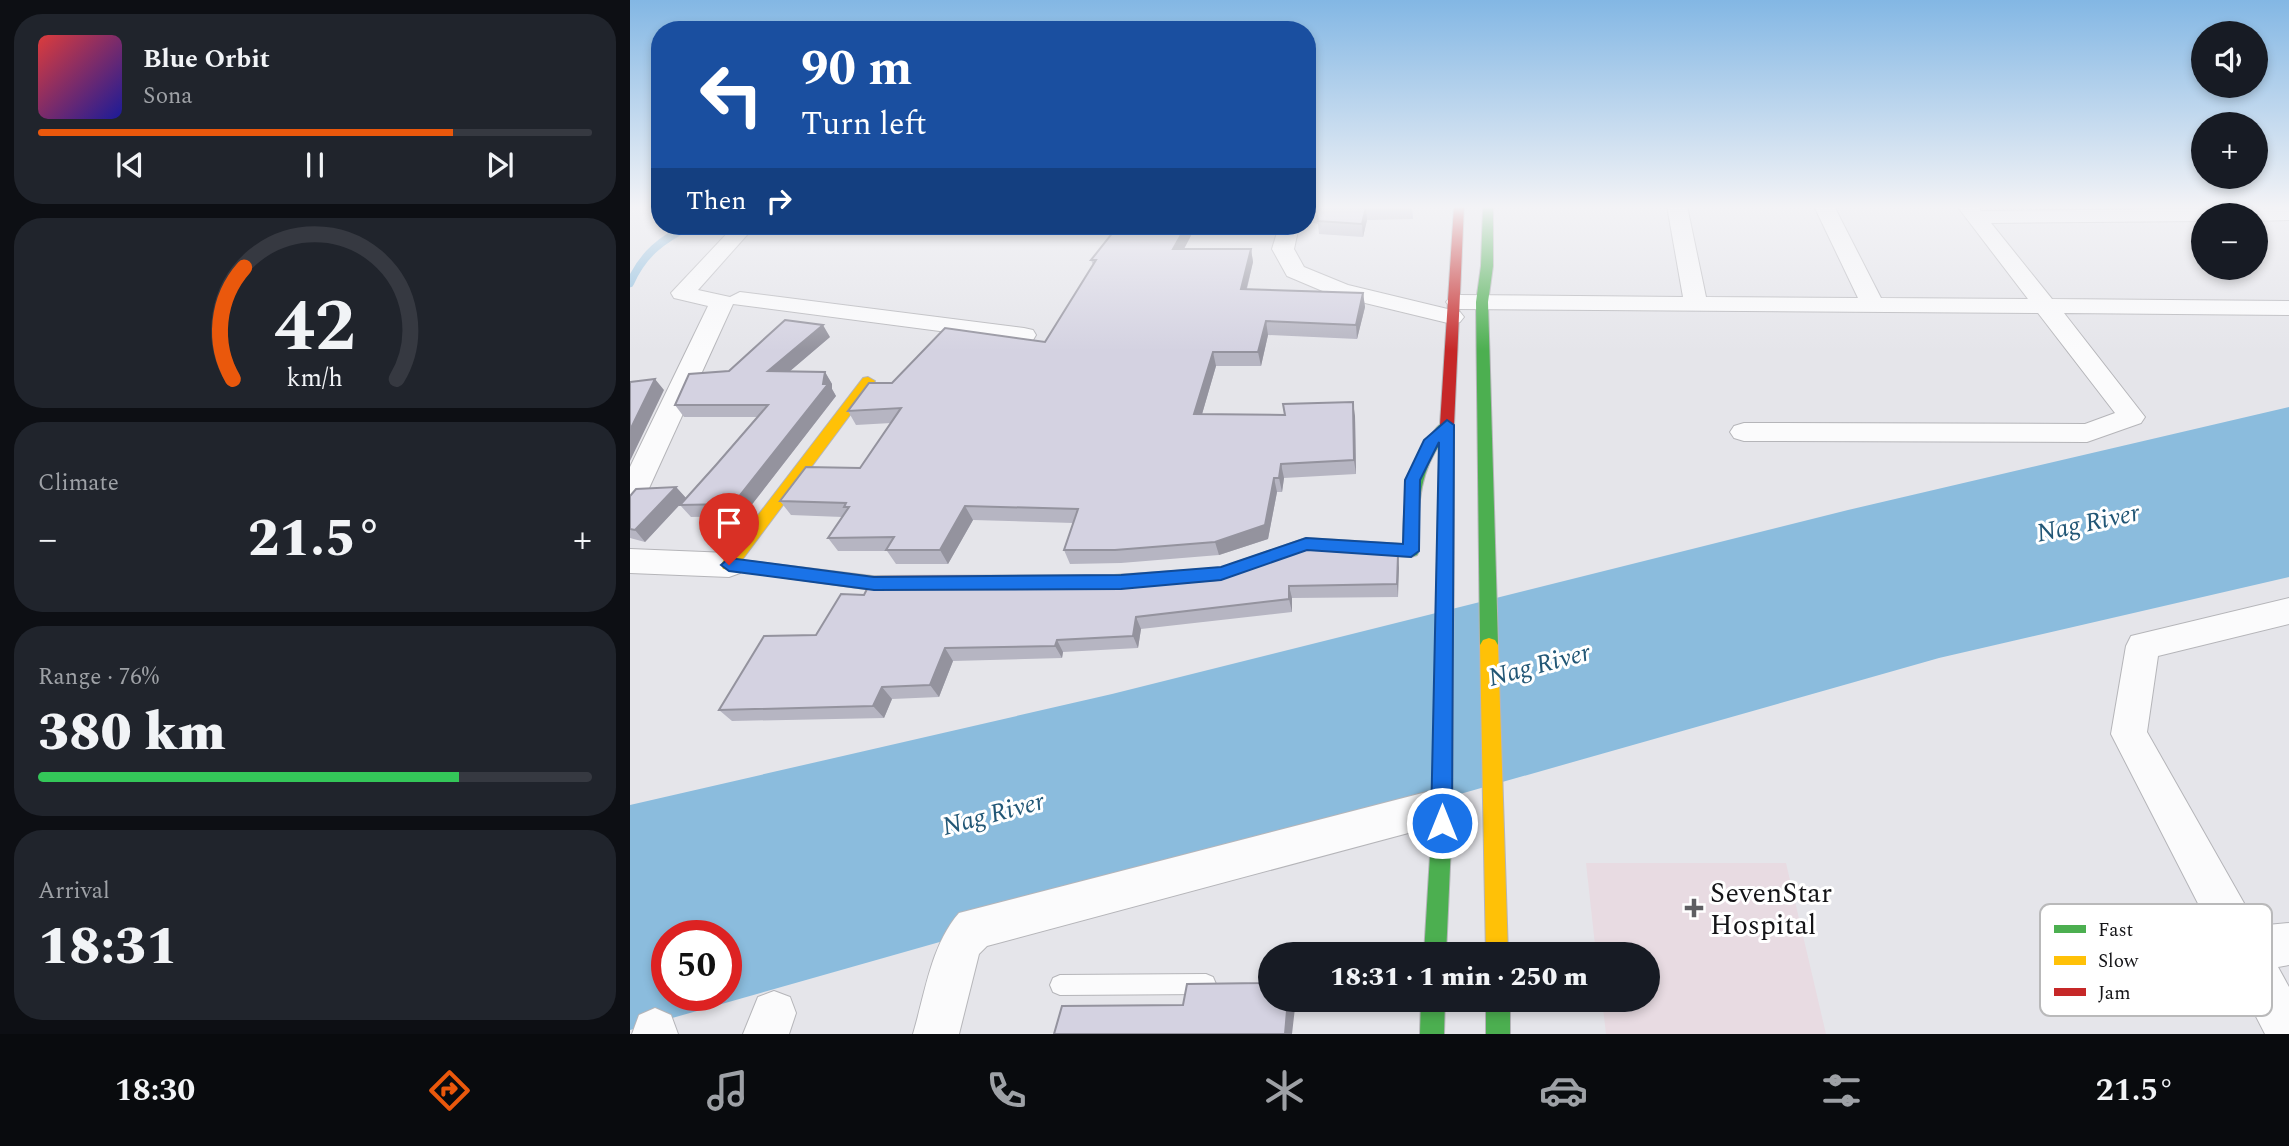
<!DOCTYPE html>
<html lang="en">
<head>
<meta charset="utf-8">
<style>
	body { margin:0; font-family:Spectral,serif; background:#20242c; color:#f1f3f6; height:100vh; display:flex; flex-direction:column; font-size:26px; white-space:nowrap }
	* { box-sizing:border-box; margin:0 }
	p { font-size:23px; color:#9ea1a6 }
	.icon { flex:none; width:38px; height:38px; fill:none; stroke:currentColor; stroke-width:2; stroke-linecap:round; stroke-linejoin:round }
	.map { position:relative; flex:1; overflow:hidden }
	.sheet { display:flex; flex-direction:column; gap:14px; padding:14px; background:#0d0f14; width:630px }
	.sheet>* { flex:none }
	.guide { position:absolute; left:21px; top:21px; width:665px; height:214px; border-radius:28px; box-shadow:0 4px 10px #0003; background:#1a4fa0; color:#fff; overflow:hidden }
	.fabs { position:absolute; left:1561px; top:21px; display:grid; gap:14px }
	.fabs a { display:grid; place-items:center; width:77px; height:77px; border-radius:50%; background:#171b24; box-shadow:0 4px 10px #0003; font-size:35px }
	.speed { position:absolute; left:21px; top:920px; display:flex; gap:14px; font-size:35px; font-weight:700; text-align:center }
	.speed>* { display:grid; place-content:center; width:91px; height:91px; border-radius:50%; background:#171b24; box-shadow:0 4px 10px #0003; line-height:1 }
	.speed .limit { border:10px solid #d22; background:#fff; color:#111 }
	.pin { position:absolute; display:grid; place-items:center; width:60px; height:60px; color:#fff; margin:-72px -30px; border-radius:50% 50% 50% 0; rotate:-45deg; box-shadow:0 0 7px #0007 }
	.pin .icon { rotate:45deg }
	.me { position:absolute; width:77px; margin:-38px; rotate:0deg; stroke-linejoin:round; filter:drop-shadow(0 0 5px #0008) }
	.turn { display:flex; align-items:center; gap:24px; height:147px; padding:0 35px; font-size:32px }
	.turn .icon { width:91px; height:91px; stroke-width:2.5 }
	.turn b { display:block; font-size:49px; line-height:60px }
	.then { display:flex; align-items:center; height:66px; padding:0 35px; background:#0003; gap:14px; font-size:26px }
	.big { font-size:52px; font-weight:800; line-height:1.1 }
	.sheet .widget { flex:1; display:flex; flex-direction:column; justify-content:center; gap:10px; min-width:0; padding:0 24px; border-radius:28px; background:#20242c }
	.sheet .dial { align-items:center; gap:0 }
	.dial svg { height:182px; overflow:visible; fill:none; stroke:#363941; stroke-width:7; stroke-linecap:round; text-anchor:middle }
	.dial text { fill:#f1f3f6; stroke:none }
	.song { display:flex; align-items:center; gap:21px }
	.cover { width:84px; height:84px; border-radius:10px; background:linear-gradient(135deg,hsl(0 70% 55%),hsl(240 70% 35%)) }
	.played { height:7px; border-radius:4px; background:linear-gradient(90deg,#ea580c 75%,#363941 75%) }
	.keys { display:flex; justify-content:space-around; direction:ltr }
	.heat { display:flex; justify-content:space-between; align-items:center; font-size:38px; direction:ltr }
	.charge { height:10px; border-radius:5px; background:linear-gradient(90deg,#34c759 76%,#363941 0) }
	.trip { position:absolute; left:628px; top:942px; width:402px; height:70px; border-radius:35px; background:#171b24; box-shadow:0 4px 10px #0003; font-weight:800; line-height:70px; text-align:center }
	.dock { display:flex; height:112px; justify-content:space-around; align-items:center; background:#090b0e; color:#9ea1a6 }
	.dock .icon { width:49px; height:49px }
	.dock .active { color:#ea580c }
	.dock b { font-size:32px; color:#f1f3f6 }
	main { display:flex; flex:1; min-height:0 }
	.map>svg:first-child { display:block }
	.medical { fill:#e8dbe2 }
	.water { fill:#8bbcdd; fill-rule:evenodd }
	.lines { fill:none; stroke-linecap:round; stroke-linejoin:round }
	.stream { stroke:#8bbcdd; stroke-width:8 }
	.lane-casing { stroke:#b5b5b9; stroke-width:2 }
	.street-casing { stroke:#b5b5b9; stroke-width:2 }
	.fast-casing { stroke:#b5b5b9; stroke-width:2 }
	.slow-casing { stroke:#b5b5b9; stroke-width:2 }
	.jam-casing { stroke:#b5b5b9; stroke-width:2 }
	.lane { fill:#fbfbfc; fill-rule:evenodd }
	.street { fill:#fbfbfc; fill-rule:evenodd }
	.fast { fill:#4caf50; fill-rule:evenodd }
	.slow { fill:#ffc107; fill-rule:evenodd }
	.jam { fill:#c62828; fill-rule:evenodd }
	.wall { fill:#b6b5c2 }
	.shaded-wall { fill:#94939e }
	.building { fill:#d4d2e1; stroke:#94939e; stroke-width:2 }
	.route { fill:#1a73e8; stroke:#114b97; stroke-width:2 }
	.poi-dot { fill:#5e5e62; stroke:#fff; stroke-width:2.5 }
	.labels { text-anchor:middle; stroke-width:6; stroke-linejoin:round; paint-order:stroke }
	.water-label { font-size:26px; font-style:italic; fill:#225776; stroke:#fff }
	.near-poi-label { font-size:28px; fill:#151518; stroke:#fff; text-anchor:start }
	.key { fill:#fff; stroke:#b9b9ba; stroke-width:2 }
	.key-label { font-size:19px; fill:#151518 }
</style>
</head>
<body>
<main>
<section class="sheet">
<div class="widget">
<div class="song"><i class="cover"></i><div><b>Blue Orbit</b><p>Sona</p></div></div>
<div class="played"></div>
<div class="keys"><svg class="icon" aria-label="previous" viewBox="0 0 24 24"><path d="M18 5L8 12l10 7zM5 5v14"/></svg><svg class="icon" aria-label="pause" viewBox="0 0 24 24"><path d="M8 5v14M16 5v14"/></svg><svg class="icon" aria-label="next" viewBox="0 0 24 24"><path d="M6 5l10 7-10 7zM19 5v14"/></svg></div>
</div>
<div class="widget dial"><svg viewBox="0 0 100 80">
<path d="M14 69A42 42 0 1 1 86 69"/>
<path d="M14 69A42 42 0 0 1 19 20" stroke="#ea580c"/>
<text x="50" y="56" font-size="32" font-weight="700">42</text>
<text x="50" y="72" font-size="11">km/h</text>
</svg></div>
<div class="widget"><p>Climate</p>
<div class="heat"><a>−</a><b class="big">21.5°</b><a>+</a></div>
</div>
<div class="widget"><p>Range · 76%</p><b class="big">380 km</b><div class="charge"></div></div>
<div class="widget"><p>Arrival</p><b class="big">18:31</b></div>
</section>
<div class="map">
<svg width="1659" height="1034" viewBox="0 0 1659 1034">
	<rect width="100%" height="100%" fill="#e5e5ea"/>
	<path class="medical" d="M 956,863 L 1156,863 L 1196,1034 L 976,1034 L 972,999 L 1018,999 L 1018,954 L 966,954 Z"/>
	<path class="water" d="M 1659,407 L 1659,577 L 1309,658 L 0,1030 L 0,805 L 482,694 L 1218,510 ZM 37,936 L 96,936 L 96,996 L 37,996 Z"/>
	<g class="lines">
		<path class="stream" d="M 0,283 C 13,254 32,239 60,226"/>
		<g class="lane-casing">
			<path id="lane" d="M 576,974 L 583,977 L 586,984 L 583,991 L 576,994 L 430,995 L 423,992 L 420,985 L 423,978 L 430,975 Z"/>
		</g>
		<g class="street-casing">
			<path id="street" d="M 1037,206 L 1057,206 L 1076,297 L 1228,298 L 1184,206 L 1204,206 L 1251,298 L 1398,299 L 1327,206 L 1347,206 L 1351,211 L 1659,208 L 1659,220 L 1626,221 L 1626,215 L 1573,215 L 1573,221 L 1361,223 L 1422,299 L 1659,301 L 1659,315 L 1434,313 L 1515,417 L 1511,423 L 1457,442 L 1114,441 L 1104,438 L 1100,432 L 1104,426 L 1114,423 L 1455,424 L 1485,413 L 1408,313 L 828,309 L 820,307 L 816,302 L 820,297 L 828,295 L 1053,297 Z
				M 104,226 L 125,226 L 68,290 L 100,297 L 110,292 L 394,328 L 403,330 L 406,335 L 403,340 L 394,342 L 103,304 L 15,497 L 10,504 L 0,507 L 0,467 L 78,306 L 44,298 L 41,293 Z
				M 649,226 L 669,226 L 664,249 L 674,267 L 718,285 L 830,312 L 834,317 L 830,322 L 822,324 L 702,295 L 657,276 L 642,249 Z
				M 0,549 L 99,553 L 110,557 L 115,565 L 110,573 L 99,577 L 0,573 Z
				M 1659,598 L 1659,624 L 1528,656 L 1517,732 L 1627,926 L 1659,923 L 1659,965 L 1648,967 L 1659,987 L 1659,1034 L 1635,1034 L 1481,734 L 1496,646 L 1501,636 Z
				M 812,788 L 826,793 L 831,806 L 826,819 L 812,824 L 357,946 L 349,954 L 329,1034 L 283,1034 C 295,994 301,945 329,913 Z
				M 144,991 L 160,997 L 166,1013 L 159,1034 L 113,1034 L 128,997 Z
				M 25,1008 L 41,1015 L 48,1034 L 2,1034 L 9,1015 Z"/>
		</g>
		<g class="fast-casing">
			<path id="fast" d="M 853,206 L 863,206 L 863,266 L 858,302 L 868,645 L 865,650 L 859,652 L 853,650 L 850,645 L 846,302 L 851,266 Z
				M 817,420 L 824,425 C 818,434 810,443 805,452 C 787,483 788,517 789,551 L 787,555 L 781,557 L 677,550 L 591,580 L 484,589 L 478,587 L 476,582 L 478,577 L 484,575 L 590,568 L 676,538 L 773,544 C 773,506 776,472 798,439 C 803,432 809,423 817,420 Z
				M 816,502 L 824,508 L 822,823 L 816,954 L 794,954 L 802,823 L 808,508 Z
				M 791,999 L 815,999 L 814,1034 L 790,1034 Z
				M 856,999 L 880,999 L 880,1034 L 856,1034 Z"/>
		</g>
		<g class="slow-casing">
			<path id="slow" d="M 238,377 L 245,381 L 243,384 L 112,560 L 242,576 L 248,578 L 250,583 L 248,588 L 242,590 L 93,569 L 91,565 L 93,561 L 233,378 Z
				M 859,638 L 865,640 L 868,645 L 878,954 L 856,954 L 850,645 L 853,640 Z"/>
		</g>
		<g class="jam-casing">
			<path id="jam" d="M 824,206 L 834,206 L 824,425 L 824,508 L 816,514 L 808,508 L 810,425 Z
				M 484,575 L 490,577 L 492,582 L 490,587 L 484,589 L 242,590 L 236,588 L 234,583 L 236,578 L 242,576 Z"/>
		</g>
		<use href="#lane" class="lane"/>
		<use href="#street" class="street"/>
		<use href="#fast" class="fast"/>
		<use href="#slow" class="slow"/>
		<use href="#jam" class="jam"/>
	</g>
	<path class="wall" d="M 677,206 L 782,206 L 783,219 L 737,220 L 733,237 L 689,234 L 688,224 L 677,221 Z
		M 488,226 L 566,226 L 554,249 L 621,249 L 623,262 L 617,289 L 733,293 L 735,307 L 727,339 L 638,335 L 631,366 L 586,366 L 572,414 L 725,416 L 726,474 L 654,478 L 652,492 L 647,492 L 638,539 L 589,555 L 491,563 L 440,564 L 434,550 L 443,523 L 343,520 L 318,564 L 266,564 L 257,551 L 208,551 L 198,538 L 212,517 L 161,515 L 150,501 L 230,468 L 261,423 L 226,425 L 218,411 L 262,383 L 415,342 L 463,265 L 461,260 Z
		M 200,337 L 160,371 L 195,372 L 202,384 L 202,389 L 206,396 L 113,516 L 61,517 L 50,505 L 127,417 L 54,417 L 45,405 L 99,371 Z
		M 46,487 L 56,498 L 15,542 L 0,538 L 0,496 Z
		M 768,555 L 768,597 L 662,598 L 662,612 L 511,629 L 508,648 L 433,652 L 432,658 L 323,661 L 309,697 L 262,699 L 254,718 L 102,721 L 89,710 L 186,635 L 234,595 L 486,588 L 587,580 Z"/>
	<path class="shaded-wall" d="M 736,207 L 737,220 L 733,237 L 732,224 Z
		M 556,226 L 566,226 L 547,262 L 543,249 Z
		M 621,249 L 623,262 L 613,303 L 611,289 Z
		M 733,293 L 735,307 L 727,339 L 726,325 Z
		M 636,321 L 638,335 L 631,366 L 628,352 Z
		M 193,325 L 200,337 L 146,383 L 138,371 Z
		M 583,352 L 586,366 L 568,428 L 564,414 Z
		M 195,372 L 202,384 L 202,389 L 206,396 L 113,516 L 103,504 Z
		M 25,379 L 34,390 L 0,461 L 0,430 Z
		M 723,402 L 725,416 L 726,474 L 724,460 Z
		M 651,464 L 654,478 L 652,492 L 649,478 Z
		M 644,478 L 647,492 L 638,539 L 589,555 L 585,542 Z
		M 46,487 L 56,498 L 15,542 L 5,530 Z
		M 335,506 L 343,520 L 318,564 L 310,550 Z
		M 768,555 L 769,568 L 768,597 L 767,584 Z
		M 659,586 L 662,598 L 662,612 L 659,599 Z
		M 506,617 L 511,629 L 508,648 L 503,636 Z
		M 427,640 L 433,652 L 432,658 L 425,646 Z
		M 315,648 L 323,661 L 309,697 L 300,685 Z
		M 252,687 L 262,699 L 254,718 L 243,706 Z
		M 658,999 L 666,999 L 662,1034 L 655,1034 Z"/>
	<path class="building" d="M 677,206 L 782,206 L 736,207 L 732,224 L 688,221 L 686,210 L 677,209 Z
		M 488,226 L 556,226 L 543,249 L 621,249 L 611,289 L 733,293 L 726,325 L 636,321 L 628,352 L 583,352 L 564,414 L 655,415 L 653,404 L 723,402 L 724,460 L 651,464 L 649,478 L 644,478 L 635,525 L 585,542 L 485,550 L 434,550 L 448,509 L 335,506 L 310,550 L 256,550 L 264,537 L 198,538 L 219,507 L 214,507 L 216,503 L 150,501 L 176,467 L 230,468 L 271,408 L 218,411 L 239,383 L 262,383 L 315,328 L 415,342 L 466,260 L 461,260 Z
		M 155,320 L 193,325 L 138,371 L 195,372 L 193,384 L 198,384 L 103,504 L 50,505 L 86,465 L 138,405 L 45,405 L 59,374 L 99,371 Z
		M 25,379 L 0,430 L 0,382 Z
		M 46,487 L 5,530 L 0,529 L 0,496 L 6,489 Z
		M 676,549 L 768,555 L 767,584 L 659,586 L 659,599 L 506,617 L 503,636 L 427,640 L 425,646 L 315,648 L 300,685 L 252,687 L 243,706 L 89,710 L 134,636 L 186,635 L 211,594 L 234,595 L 237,589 L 486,588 L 587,580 Z
		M 636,975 L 640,975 L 640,999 L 658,999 L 655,1034 L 424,1034 L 432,1006 L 553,1005 L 557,984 L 633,983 Z"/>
	<linearGradient id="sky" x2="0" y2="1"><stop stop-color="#83b7e4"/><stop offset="0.59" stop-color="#f3f3f6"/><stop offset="1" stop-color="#f3f3f6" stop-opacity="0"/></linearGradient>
	<rect width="1659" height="351" fill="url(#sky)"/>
	<path class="route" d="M 817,420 L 824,425 L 822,823 L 819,830 L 812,833 L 804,830 L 801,823 L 809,442 L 790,480 L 789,551 L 781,557 L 677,550 L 591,580 L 491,589 L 244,590 L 99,571 L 91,565 L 99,558 L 244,577 L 491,575 L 591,567 L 676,538 L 773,544 L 775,480 L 794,440 Z"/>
	<path class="poi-dot" d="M1060.5 897.5h7v7h7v7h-7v7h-7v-7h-7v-7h7z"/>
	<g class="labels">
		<g class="water-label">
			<text transform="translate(1458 522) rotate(-12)" y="9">Nag River</text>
			<text transform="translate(909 664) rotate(-15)" y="9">Nag River</text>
			<text transform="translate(363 813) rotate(-15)" y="9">Nag River</text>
		</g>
		<g class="near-poi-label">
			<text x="1080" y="902">SevenStar<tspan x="1080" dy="32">Hospital</tspan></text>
		</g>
	</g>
	<rect x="1410" y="904" width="232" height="112" rx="10" class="key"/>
	<rect x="1424" y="925" width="32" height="8" fill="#4caf50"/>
	<rect x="1424" y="956" width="32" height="9" fill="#ffc107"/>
	<rect x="1424" y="988" width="32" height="8" fill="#c62828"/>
	<g class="key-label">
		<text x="1468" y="936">Fast</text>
		<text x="1468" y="967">Slow</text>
		<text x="1468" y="999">Jam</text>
	</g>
</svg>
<div class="fabs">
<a><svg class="icon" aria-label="sound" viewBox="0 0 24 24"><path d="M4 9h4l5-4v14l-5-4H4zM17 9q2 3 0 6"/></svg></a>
<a>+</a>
<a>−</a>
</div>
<div class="speed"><div class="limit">50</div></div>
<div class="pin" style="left:99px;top:565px;background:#d93025"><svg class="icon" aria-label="arrive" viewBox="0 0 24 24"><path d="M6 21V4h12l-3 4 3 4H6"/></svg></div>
<svg class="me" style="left:812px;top:823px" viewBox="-20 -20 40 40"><circle r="17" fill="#1a73e8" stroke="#fff" stroke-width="3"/><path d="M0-11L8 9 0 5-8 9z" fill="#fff"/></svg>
<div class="trip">18:31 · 1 min · 250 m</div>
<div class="guide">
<div class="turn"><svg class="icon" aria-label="left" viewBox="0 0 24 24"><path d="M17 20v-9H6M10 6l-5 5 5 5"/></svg><div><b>90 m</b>Turn left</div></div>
<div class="then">Then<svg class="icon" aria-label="right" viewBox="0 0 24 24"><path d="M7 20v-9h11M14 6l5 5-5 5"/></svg></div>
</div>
</div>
</main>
<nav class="dock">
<b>18:30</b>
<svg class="icon active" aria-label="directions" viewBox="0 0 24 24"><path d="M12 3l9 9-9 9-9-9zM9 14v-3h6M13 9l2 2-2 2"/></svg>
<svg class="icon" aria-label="music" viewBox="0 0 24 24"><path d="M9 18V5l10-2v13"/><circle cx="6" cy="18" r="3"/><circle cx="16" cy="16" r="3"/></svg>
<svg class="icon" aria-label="phone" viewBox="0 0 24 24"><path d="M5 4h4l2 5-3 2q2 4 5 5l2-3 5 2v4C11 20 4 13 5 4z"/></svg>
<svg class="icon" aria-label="climate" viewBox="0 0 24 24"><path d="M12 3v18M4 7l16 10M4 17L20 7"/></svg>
<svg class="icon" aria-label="car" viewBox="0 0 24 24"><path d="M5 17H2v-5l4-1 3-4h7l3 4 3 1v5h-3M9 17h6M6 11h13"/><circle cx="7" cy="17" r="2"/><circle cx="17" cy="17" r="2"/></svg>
<svg class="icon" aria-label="filters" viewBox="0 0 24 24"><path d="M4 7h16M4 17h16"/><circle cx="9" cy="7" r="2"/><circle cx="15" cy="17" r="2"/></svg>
<b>21.5°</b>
</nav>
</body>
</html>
